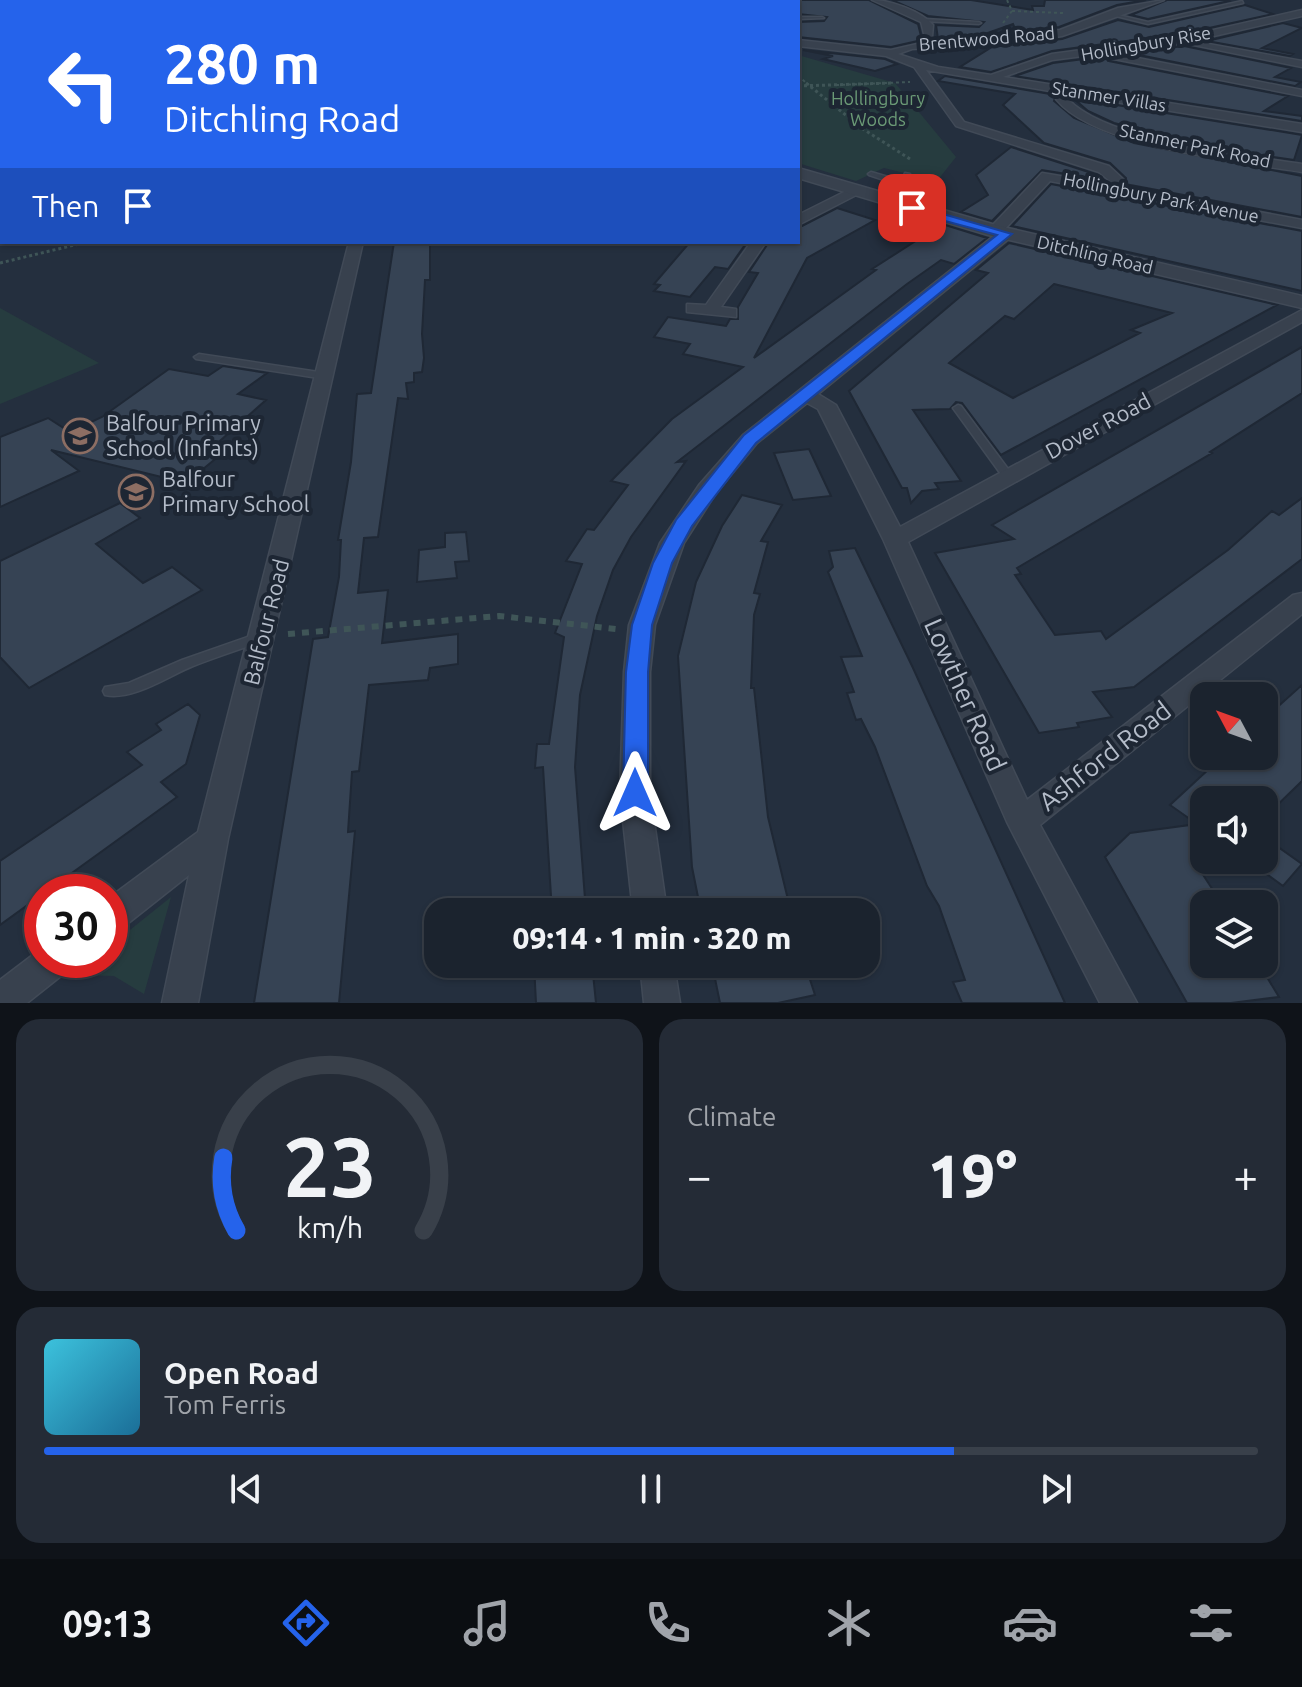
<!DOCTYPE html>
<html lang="en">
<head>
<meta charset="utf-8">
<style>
	body { margin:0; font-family:Ubuntu,sans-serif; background:#242b36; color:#f1f3f6; height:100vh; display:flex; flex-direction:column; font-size:30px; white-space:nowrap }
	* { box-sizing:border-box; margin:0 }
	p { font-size:26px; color:#a0a4aa }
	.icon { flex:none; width:44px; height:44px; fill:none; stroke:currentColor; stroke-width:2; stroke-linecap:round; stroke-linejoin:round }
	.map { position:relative; height:1003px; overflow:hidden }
	.sheet { display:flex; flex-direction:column; gap:16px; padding:16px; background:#0f1319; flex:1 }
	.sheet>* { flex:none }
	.top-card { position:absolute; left:0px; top:0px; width:800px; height:244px; box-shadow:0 2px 6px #0004,0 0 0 2px #39404a; background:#2563eb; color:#fff; overflow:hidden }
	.needle { width:52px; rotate:311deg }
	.tools { position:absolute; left:1190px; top:682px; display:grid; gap:16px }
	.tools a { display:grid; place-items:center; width:88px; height:88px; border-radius:16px; background:#1b232e; box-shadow:0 2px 6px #0004,0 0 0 2px #39404a; font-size:40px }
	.speed { position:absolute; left:24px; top:874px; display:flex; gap:16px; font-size:40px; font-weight:700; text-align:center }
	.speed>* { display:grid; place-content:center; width:104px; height:104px; border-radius:50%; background:#1b232e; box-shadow:0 2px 6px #0004,0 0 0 2px #39404a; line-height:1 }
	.speed .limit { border:12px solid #d22; background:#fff; color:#111 }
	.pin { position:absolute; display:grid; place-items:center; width:68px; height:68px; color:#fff; margin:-34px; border-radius:16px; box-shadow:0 4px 12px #0006 }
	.me { position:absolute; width:88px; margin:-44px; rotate:0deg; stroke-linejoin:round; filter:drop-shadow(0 0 6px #0008) }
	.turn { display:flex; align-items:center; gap:28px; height:168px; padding:0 32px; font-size:36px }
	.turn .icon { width:104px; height:104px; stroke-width:2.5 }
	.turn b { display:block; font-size:56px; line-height:68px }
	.then { display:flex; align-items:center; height:76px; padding:0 32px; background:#0003; gap:16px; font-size:30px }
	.big { font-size:60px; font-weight:800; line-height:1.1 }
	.sheet .widget { flex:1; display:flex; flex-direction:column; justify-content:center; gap:12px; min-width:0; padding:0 28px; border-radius:24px; background:#242b36 }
	.sheet .dial { align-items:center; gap:0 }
	.dial svg { height:208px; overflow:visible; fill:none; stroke:#39404a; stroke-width:7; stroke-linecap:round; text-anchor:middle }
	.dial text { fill:#f1f3f6; stroke:none }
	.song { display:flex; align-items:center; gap:24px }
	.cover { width:96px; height:96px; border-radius:12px; background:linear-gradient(135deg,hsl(190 70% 55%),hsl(200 70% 35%)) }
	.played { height:8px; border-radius:4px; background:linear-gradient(90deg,#2563eb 75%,#39404a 75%) }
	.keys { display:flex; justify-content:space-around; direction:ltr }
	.heat { display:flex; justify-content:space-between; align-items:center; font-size:44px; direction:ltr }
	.sheet .tiles { flex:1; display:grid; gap:16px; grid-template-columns:1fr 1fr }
	.widget:last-child { grid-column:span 2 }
	.trip { position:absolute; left:424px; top:898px; width:456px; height:80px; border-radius:24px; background:#1b232e; box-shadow:0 2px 6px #0004,0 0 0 2px #39404a; font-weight:800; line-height:80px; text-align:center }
	.menu { display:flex; height:128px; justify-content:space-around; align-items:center; background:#0b0e12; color:#a0a4aa }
	.menu .icon { width:56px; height:56px }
	.menu .active { color:#2563eb }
	.menu b { font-size:36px; color:#f1f3f6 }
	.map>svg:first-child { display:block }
	.green { fill:#263c3f }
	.building { fill:#364354; stroke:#1f2835; stroke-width:2; fill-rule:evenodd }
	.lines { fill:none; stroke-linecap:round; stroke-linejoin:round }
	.service-casing { stroke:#414a57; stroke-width:3 }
	.minor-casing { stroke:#414a57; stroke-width:3 }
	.tertiary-casing { stroke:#414a57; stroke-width:3 }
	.path-far2 { stroke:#3f5557; stroke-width:2; stroke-dasharray:3 3; stroke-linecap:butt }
	.path-far1 { stroke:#3f5557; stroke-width:3; stroke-dasharray:3 3; stroke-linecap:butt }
	.path { stroke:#3f5557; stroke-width:6; stroke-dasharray:7 7; stroke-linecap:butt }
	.service { fill:#38414e; fill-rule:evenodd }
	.minor { fill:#38414e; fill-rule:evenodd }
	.tertiary { fill:#38414e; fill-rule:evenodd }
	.route { fill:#2563eb; stroke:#184099; stroke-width:2 }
	.labels { text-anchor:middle; stroke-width:8; stroke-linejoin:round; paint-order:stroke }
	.far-street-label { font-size:18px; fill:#b4bcc9; stroke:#1d2633 }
	.far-park-label { font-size:18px; fill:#6b9a76; stroke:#1d2633 }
	.poi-label { font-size:22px; fill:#b4bcc9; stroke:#1d2633; text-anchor:start }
	.street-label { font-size:22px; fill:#b4bcc9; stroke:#1d2633 }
	.near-street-label { font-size:26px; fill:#b4bcc9; stroke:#1d2633 }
</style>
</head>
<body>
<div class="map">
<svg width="1302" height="1003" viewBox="0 0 1302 1003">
	<rect width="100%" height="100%" fill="#242f3e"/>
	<path class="green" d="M 264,0 L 677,0 L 682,2 L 270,2 Z
		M 798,55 L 895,83 L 956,157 L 937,181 L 884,168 L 856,181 L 798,163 Z
		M 0,308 L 99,363 L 0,404 Z
		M 171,897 L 144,994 L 114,976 L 74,975 L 92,960 L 110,960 L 110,946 Z"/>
	<path class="building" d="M 798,0 L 869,0 L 918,24 L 922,40 L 891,47 L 798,37 L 798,22 L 824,21 L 827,17 L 798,14 Z
		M 892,0 L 971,0 L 1033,10 L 1032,6 L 1044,6 L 1045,0 L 1146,0 L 1117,5 L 1059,27 L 1016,31 L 1013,24 L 982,35 L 938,39 L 936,25 L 979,27 L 984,22 L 928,16 Z
		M 1167,0 L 1227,0 L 1229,1 L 1148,19 L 1131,15 Z
		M 1245,5 L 1273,14 L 1186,33 L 1052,51 L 991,72 L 960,67 L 992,47 L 1062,39 L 1118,20 L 1149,27 Z
		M 1283,23 L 1302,28 L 1262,48 L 1293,54 L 1290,56 L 1207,41 Z
		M 1184,46 L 1291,68 L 1275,77 L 1301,82 L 1295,86 L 1129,53 Z
		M 803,50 L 885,59 L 897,64 L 875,71 L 823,59 L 833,56 Z
		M 1107,56 L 1108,61 L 1288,96 L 1264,111 L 1302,116 L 1302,121 L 1015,76 L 1053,63 Z
		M 945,76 L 1056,95 L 1054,101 L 1074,118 L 1134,143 L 1302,176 L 1302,217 L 1125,184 L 1126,178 L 1110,163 L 1044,143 L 1003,105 L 1015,94 L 938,81 Z
		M 1073,98 L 1302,135 L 1294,160 L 1213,148 L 1114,123 L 1088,111 Z
		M 1011,147 L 1098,175 L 1104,180 L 1042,170 L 992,221 L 961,212 L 988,195 L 976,175 Z
		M 1051,184 L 1302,231 L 1302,291 L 1012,226 Z
		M 837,208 L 875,220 L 807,258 L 754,358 L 876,270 L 872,269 L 942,224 L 987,238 L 954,264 L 941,260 L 907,284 L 677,462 L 686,461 L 631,537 L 613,570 L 597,616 L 580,695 L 575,767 L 586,912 L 552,912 L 543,767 L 535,768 L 537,744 L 549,744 L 564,637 L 555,633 L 582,564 L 566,561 L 587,529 L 594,530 L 628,485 L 611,481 L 672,419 L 743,367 L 683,354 L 690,344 L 654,337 L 668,317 L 726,326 L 730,319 L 738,319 L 738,307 L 758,273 L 749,272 L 769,242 L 798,242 L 798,228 Z
		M 394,242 L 430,242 L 430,280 L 425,280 L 422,334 L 424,358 L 422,372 L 414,373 L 414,382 L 406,383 L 408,399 L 398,398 L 378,537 L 364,538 L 358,593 L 388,590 L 382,643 L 458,634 L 458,664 L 430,668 L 428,680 L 369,685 L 359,771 L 352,772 L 348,832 L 355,831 L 339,1003 L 254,1003 L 313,639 L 328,637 L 339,577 L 341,540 L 338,540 L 351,462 L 357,394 L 371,393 Z
		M 690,242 L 747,242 L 728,269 L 715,267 L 690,297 L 654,291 L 660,285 L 654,284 Z
		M 1009,243 L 1277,305 L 1001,455 L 962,403 L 956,402 L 950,409 L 913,410 L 961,481 L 935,483 L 939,489 L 922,491 L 911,503 L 907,488 L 902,488 L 849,391 L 988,273 L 976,270 ZM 1054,284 L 1172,313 L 1131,330 L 1140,333 L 1013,398 L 949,363 L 1005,316 L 1014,319 Z
		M 1302,347 L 1302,393 L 1210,452 L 1212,453 L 1017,568 L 1021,574 L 1015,575 L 1055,635 L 1101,631 L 1106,639 L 1228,550 L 1272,511 L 1279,515 L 1302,498 L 1302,559 L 1134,687 L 1093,692 L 1112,717 L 1077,723 L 1079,727 L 1039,733 L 935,553 L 1014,539 L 992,525 Z
		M 223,366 L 267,373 L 238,394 L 266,400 L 212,448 L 225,451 L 186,483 L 51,450 L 79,471 L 0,507 L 0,437 L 48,418 L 70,432 L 102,417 L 169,369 L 208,376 Z
		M 809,449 L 831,496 L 793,500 L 774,453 Z
		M 742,495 L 782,505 L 761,541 L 768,542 L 754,593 L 760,594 L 754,615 L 751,688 L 754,688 L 768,817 L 791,912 L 701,912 L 692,867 L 678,656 L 696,582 L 722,526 Z
		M 120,503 L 140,518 L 96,544 L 143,583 L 172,567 L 202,590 L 29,688 L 0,657 L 0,561 Z
		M 466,532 L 469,561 L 455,562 L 457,578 L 417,582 L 419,550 L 445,547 L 445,533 Z
		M 855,548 L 913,668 L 1065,1003 L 962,1003 L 953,982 L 965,980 L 939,906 L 927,886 L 875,747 L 861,719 L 856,720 L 847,693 L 854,692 L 841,657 L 862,656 L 828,572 L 833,567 L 829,551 Z
		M 1302,685 L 1302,781 L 1264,818 L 1264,800 L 1204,800 L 1204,862 L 1196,864 L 1222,904 L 1204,904 L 1204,964 L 1259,964 L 1279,997 L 1231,1003 L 1187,1003 L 1105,857 L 1130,833 L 1197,824 L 1170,805 L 1223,756 L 1264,756 L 1264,719 Z
		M 188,704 L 200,715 L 186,764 L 161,782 L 177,797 L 0,925 L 0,861 L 142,765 L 127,752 L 161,730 L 156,724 Z
		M 1264,837 L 1302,864 L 1283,886 L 1264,872 Z
		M 534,964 L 592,964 L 596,1003 L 536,1003 Z
		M 712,964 L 805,964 L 815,995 L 778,1003 L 720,1003 Z"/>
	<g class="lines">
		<g class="service-casing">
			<path id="service" d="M 1242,1 L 1243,3 L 1148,24 L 1108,14 L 1110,13 L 1148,22 Z
				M 0,9 L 2,9 L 2,11 L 0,11 Z
				M 798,17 L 822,17 L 824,18 L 798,19 Z
				M 924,19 L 979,22 L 981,23 L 979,24 L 922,21 Z
				M 871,172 L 902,181 L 905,173 L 910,174 L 906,185 L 885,202 L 882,200 L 883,199 L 899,185 L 869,175 L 868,174 Z
				M 199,354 L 325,373 L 330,376 L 325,379 L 196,359 L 194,357 Z
				M 958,405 L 961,406 L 1011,473 L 1012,475 L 1011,477 L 1003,477 L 953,408 Z
				M 259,633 L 264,635 L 265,638 L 264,641 C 240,649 216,657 193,666 C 168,676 133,701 105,695 L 103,691 L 105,687 L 129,683 L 182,660 Z"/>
		</g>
		<g class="minor-casing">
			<path id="minor" d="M 872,0 C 890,0 921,11 933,25 L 932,37 L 937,42 L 1060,30 L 1118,8 L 1164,0 L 1062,36 L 1013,43 L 912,49 L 898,54 L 938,67 L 991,75 L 1052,54 L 1187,36 L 1302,10 L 1302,16 L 1192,41 L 1302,61 L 1302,67 L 1184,43 L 1052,60 L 1003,77 L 1302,124 L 1302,132 L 1072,95 L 1068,99 C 1106,141 1244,155 1302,164 L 1302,172 C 1241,162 1094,147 1056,99 L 1062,93 L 926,70 L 964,122 L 1109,166 L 1124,180 L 1120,186 L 1302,220 L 1302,228 L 1050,181 L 1004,230 L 1011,231 L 1011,237 L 818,394 L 836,405 L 900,527 L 1302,310 L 1302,322 L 908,542 L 1027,800 L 1293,595 L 1302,593 L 1302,614 L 1040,825 L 1137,1003 L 1100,1003 L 1007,822 L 883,539 L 818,409 L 807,403 L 757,443 L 716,493 L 684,543 L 655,625 L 650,672 L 650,793 L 667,912 L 633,912 L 620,793 L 624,672 L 629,625 L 660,543 L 699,485 L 743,435 L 995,235 L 990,234 L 990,228 L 1042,173 L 1108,184 L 1110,181 L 1099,172 L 956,126 L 914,67 L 886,56 L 798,46 L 798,40 L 891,50 L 926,42 L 921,22 Z
				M 2,27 L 2,33 L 0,34 L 0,28 Z
				M 1112,53 L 1302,90 L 1302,96 L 1109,58 Z
				M 0,74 L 2,74 L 2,80 L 0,80 Z
				M 852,188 L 864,191 L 798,225 L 798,215 Z
				M 349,242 L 363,242 L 228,839 L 198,1003 L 162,1003 L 189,875 L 122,928 L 110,932 L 110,897 L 198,832 Z
				M 751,242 L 766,242 L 721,307 L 736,309 L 736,317 L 687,312 L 687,304 L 706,305 Z
				M 42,948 L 42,960 L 71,960 L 66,972 L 27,1003 L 0,1003 L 0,980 Z
				M 640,964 L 674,964 L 680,1003 L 644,1003 Z"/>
		</g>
		<g class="tertiary-casing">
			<path id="tertiary" d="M 246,0 L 261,0 L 262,2 L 247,2 Z
				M 798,168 L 999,226 L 1302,296 L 1302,308 L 988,235 L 798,178 Z"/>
		</g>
		<path class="path-far2" d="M 438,0 L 443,2
			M 512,0 L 520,2
			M 593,0 L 602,2
			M 31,2 L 45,0
			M 552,2 L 561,0
			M 638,2 L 646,0
			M 1012,11 L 1063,13
			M 1003,23 L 1012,11 L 1007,0
			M 798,76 L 809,85
			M 836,85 L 910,82"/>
		<path class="path-far1" d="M 806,83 L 863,129 L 910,159
			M 798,86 L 892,83
			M 0,263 L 87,242"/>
		<path class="path" d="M 288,634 L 499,616 L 616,629"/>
		<use href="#service" class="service"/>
		<use href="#minor" class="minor"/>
		<use href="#tertiary" class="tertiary"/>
	</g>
	<path class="route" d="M 912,205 L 1012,234 L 756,443 L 692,526 L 672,563 L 652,625 L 648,672 L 648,793 L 644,800 L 635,803 L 627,800 L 623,793 L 626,672 L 632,625 L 653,563 L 676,520 L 744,435 L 997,235 L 908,211 Z"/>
	<defs>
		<g id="school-ring" transform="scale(1.8)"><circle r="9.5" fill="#1d2633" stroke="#8d6e63" stroke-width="1.5"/><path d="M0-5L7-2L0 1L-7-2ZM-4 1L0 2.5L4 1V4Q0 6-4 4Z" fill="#8d6e63"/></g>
	</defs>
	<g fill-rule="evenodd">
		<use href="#school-ring" x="80" y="436"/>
		<use href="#school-ring" x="136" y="492"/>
	</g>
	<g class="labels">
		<g class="far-street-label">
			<text transform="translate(987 39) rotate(-5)" y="6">Brentwood Road</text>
			<text transform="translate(1146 44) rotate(-10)" y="6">Hollingbury Rise</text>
			<text transform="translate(1109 97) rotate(9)" y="6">Stanmer Villas</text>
			<text transform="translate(1195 146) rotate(12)" y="6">Stanmer Park Road</text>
			<text transform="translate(1161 198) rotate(11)" y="6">Hollingbury Park Avenue</text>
			<text transform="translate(1095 255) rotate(13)" y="6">Ditchling Road</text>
		</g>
		<g class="far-park-label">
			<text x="878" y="105">Hollingbury<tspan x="878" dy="21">Woods</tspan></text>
		</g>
		<g class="poi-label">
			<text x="106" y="431">Balfour Primary<tspan x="106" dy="25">School (Infants)</tspan></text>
			<text x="162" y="487">Balfour<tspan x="162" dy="25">Primary School</tspan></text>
		</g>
		<g class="street-label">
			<text transform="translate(1098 426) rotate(-28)" y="8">Dover Road</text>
			<text transform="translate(266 622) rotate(-76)" y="8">Balfour Road</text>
		</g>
		<g class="near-street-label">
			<text transform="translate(965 695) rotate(66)" y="9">Lowther Road</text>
			<text transform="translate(1105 756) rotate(-38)" y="9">Ashford Road</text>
		</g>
	</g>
</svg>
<div class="tools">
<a><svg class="needle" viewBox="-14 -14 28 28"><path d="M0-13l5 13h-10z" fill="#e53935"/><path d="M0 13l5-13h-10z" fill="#a0a4aa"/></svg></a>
<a><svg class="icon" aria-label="sound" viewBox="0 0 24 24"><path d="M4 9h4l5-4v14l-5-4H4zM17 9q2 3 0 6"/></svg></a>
<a><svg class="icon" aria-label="layers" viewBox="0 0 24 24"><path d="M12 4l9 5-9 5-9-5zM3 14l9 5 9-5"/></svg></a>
</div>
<div class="speed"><div class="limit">30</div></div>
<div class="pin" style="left:912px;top:208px;background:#d93025"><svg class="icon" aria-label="arrive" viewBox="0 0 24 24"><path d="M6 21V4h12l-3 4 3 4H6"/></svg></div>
<svg class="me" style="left:635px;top:793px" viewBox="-20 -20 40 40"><path d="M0-17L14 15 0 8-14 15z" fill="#2563eb" stroke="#fff" stroke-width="4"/></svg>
<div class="trip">09:14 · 1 min · 320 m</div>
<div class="top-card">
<div class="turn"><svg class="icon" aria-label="left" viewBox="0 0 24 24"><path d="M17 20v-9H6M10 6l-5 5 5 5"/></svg><div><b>280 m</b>Ditchling Road</div></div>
<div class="then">Then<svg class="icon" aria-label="arrive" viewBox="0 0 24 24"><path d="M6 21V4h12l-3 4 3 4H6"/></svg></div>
</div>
</div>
<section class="sheet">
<div class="tiles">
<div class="widget dial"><svg viewBox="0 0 100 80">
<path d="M14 69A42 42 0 1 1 86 69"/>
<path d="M14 69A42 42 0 0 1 9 41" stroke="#2563eb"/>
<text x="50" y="56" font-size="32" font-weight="700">23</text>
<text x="50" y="72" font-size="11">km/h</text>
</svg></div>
<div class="widget"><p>Climate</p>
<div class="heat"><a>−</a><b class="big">19°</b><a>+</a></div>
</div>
<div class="widget">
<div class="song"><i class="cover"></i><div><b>Open Road</b><p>Tom Ferris</p></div></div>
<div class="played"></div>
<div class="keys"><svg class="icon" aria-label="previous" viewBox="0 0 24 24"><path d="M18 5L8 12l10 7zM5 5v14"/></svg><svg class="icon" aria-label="pause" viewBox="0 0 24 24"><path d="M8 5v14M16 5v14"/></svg><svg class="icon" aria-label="next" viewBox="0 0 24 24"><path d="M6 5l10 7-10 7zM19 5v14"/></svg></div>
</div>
</div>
</section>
<nav class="menu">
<b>09:13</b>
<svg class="icon active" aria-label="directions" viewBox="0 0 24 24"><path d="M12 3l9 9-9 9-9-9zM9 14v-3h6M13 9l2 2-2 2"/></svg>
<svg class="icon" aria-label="music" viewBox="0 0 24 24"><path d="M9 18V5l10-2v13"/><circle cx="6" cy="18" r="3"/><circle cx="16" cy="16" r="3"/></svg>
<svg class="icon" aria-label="phone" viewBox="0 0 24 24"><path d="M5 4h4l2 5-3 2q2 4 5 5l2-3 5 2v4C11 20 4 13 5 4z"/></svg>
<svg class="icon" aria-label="climate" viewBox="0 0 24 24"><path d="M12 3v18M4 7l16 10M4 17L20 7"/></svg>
<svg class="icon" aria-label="car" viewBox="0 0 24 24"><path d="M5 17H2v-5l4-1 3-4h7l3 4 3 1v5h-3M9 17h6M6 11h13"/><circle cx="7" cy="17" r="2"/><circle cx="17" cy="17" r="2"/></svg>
<svg class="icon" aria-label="filters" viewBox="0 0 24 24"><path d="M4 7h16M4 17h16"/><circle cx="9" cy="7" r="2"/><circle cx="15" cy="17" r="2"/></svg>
</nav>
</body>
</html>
